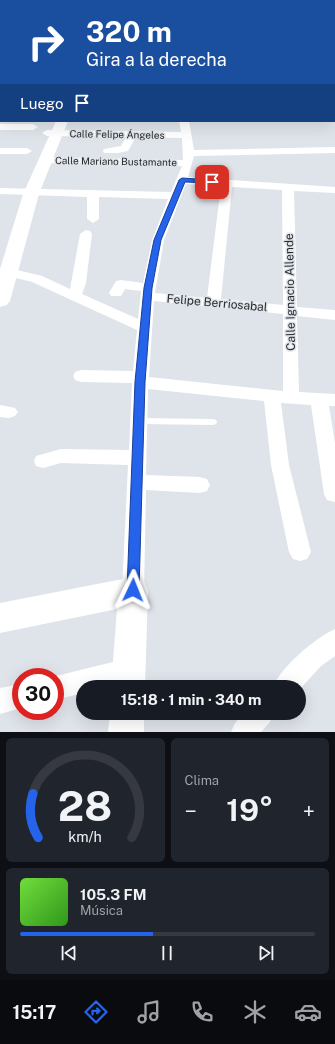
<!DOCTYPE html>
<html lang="es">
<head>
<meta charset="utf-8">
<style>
	body { margin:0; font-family:"Public Sans",sans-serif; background:#20242c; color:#f1f3f6; height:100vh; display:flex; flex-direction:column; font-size:15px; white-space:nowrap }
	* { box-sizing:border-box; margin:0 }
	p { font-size:13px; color:#9ea1a6 }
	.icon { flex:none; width:22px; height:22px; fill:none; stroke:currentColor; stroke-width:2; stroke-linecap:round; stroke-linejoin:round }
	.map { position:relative; height:732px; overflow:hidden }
	.panel { display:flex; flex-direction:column; gap:6px; padding:6px; background:#0d0f14; flex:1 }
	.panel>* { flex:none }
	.top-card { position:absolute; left:0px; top:0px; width:335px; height:122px; box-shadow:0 4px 16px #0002; background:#1a4fa0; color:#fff; overflow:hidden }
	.speed { position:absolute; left:12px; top:668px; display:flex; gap:8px; font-size:20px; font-weight:700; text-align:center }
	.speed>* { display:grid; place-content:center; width:52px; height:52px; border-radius:50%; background:#171b24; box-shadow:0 4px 16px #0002; line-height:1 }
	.speed .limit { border:6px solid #d22; background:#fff; color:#111 }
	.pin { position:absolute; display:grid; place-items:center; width:34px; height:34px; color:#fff; margin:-17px; border-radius:8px; box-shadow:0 2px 6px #0006 }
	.me { position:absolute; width:44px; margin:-22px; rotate:2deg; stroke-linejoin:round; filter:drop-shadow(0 0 3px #0008) }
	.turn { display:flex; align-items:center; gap:14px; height:84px; padding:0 20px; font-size:18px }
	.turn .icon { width:52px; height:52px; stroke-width:2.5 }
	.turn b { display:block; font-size:28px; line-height:34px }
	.then { display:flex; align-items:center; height:38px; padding:0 20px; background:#0003; gap:8px; font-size:15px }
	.big { font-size:30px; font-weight:700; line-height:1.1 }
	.panel .tile { flex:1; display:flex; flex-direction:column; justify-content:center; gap:6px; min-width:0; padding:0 14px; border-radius:6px; background:#20242c }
	.panel .dial { align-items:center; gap:0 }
	.dial svg { height:104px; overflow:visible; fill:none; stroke:#363941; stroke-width:7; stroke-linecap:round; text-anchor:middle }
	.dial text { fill:#f1f3f6; stroke:none }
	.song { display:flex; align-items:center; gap:12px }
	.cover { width:48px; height:48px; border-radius:6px; background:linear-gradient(135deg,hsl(100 70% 55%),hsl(110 70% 35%)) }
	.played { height:4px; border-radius:2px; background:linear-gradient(90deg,#2563eb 45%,#363941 45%) }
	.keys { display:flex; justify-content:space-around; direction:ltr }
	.heat { display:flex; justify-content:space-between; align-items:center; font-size:22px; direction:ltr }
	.panel .tiles { flex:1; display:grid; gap:6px; grid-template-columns:1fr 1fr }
	.tile:last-child { grid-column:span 2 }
	.trip { position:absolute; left:76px; top:680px; width:230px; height:40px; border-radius:20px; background:#171b24; box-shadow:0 4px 16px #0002; font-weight:700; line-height:40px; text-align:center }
	.tabs { display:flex; height:64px; justify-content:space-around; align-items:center; background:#090b0e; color:#9ea1a6 }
	.tabs .icon { width:28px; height:28px }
	.tabs .active { color:#2563eb }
	.tabs b { font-size:18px; color:#f1f3f6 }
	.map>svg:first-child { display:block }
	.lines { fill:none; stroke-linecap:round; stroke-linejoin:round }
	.lane { fill:#fff; fill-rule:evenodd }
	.street { fill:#fff; fill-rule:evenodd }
	.secondary { fill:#fff; fill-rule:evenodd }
	.primary { fill:#fff; fill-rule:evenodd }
	.route { fill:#2563eb; stroke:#184099 }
	.labels { text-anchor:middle; stroke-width:3; stroke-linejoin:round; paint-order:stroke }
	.far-street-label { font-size:10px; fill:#292b2d; stroke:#dfe4ea }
	.street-label { font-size:12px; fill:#292b2d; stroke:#dfe4ea }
</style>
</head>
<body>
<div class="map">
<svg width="335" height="732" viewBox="0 0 335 732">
	<rect width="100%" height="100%" fill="#dfe4ea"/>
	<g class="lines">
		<path class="lane" d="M 57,0 L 64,0 L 55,1 Z
			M 139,418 L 213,419 L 216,420 L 217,422 L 216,424 L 213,425 L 139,424 L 136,423 L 135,421 L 136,419 Z"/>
		<path class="street" d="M 152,0 L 158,0 L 158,1 L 152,1 Z
			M 173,0 L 179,0 L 180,1 L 174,1 Z
			M 334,4 L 335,4 L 335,8 L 334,8 Z
			M 0,24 L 1,24 L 1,29 L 0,29 Z
			M 0,55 L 1,55 L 1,60 L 0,60 Z
			M 0,80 L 1,80 L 1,86 L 0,85 Z
			M 0,102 L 1,102 L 1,108 L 0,108 Z
			M 179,121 L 189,121 L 194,150 L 335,147 L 335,153 L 194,156 L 188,177 L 335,187 L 335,193 L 294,191 L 297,307 L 335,310 L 335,320 L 297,316 L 299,392 L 335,394 L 335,406 L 329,406 L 335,443 L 335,502 L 327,500 L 324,494 L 311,405 L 281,403 L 289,465 L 311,552 L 307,559 L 300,561 L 293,559 L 289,552 L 271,465 L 264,401 L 148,389 L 146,475 L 200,477 L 207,479 L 210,485 L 207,491 L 200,493 L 146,490 L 144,591 L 141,598 L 133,601 L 125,598 L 122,591 L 128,465 L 61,463 L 43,468 L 36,466 L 34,461 L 36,456 L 61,449 L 129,450 L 132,383 L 81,382 L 75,380 L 73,376 L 75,372 L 81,370 L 133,371 L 137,330 L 32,282 L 4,275 L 2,272 L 4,269 L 9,268 L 42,276 L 70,289 L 80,234 L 86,230 L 90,231 L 92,234 L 86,283 L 82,294 L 138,319 L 141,291 L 125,289 L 121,296 L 111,296 L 109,293 L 116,281 L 121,280 L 143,283 L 152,240 L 168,199 L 99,197 L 99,219 L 93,223 L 87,219 L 87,197 L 0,194 L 0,188 L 171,192 L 182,166 L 45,163 L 40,160 L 45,157 L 183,160 L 182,138 L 136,137 L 128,151 L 118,153 L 104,153 L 103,151 L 104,149 L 121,146 L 126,137 L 47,136 L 42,133 L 47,130 L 181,132 ZM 186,184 L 221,186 L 207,298 L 155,293 L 164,240 ZM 232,187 L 282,190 L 283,305 L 221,299 ZM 154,301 L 283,314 L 283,391 L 149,377 Z
			M 0,124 L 33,124 L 38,127 L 33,130 L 0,130 Z
			M 0,148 L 27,148 L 32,151 L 27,154 L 0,154 Z
			M 0,405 L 15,408 L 18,412 L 15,416 L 9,418 L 0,417 Z
			M 335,629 L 335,656 L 321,666 L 299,690 L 299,687 L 273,687 C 281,667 315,638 335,629 Z
			M 129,658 L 138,661 L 141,670 L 138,679 L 109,687 L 83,687 L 83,693 L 55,700 L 55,677 L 52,677 Z
			M 21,684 L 21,708 L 0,714 L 0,688 Z
			M 244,713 L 274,713 L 270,722 L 261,732 L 231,732 L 235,723 Z"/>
		<path class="secondary" d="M 90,0 L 102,0 L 102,1 L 91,1 Z
			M 56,121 L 68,121 L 39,194 L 10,301 L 7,305 L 0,307 L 0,269 L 23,194 Z
			M 133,577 L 144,581 L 148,591 L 145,687 L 111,687 L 117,609 L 0,633 L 0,603 Z
			M 110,713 L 144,713 L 144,732 L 108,732 Z"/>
		<path class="primary" d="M 238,0 L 250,0 L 250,1 L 239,1 Z
			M 334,25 L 335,25 L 335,32 L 334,32 Z"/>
	</g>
	<path class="route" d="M 182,178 L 212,180 L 215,182 L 212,183 L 185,182 L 161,240 L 152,288 L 145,382 L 139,590 L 137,595 L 133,596 L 128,595 L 127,590 L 135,382 L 144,288 L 154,240 L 179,180 Z"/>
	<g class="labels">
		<g class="far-street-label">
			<text transform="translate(117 134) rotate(1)" y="4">Calle Felipe Ángeles</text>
			<text transform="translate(116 161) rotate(1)" y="4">Calle Mariano Bustamante</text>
		</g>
		<g class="street-label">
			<text transform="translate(290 292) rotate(-91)" y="4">Calle Ignacio Allende</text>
			<text transform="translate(217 303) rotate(5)" y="4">Felipe Berriosabal</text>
		</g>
	</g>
</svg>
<div class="speed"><div class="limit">30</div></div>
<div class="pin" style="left:212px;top:182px;background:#d93025"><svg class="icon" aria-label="arrive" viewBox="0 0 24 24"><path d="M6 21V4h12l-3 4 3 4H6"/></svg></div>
<svg class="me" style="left:133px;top:590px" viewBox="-20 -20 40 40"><path d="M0-17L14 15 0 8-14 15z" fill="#2563eb" stroke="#fff" stroke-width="4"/></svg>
<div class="trip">15:18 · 1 min · 340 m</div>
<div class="top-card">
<div class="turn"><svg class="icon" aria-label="right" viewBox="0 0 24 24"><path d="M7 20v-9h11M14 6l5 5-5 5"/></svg><div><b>320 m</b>Gira a la derecha</div></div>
<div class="then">Luego<svg class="icon" aria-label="arrive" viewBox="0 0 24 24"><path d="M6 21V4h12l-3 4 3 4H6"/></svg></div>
</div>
</div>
<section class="panel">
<div class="tiles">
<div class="tile dial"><svg viewBox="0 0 100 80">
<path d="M14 69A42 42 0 1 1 86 69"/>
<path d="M14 69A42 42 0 0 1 10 35" stroke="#2563eb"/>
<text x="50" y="56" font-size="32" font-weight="700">28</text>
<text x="50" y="72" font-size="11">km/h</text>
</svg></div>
<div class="tile"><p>Clima</p>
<div class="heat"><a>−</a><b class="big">19°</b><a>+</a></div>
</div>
<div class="tile">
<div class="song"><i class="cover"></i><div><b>105.3 FM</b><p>Música</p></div></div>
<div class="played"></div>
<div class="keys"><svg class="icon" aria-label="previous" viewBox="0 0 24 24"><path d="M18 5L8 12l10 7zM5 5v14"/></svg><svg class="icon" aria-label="pause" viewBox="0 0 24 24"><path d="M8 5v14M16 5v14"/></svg><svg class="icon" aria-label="next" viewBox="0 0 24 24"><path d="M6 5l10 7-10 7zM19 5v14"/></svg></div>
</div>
</div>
</section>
<nav class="tabs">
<b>15:17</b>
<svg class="icon active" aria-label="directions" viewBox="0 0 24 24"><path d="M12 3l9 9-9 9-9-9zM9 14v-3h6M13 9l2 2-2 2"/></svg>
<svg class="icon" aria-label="music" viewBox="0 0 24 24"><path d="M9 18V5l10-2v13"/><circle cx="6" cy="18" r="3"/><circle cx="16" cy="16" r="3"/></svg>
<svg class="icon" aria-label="phone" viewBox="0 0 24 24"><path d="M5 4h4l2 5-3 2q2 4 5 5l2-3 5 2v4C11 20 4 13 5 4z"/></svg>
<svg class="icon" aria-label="climate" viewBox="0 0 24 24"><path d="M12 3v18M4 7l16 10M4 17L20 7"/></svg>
<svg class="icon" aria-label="car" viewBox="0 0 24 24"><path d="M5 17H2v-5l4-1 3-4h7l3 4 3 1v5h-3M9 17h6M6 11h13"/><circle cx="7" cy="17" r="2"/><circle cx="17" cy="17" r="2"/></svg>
</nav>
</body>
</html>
